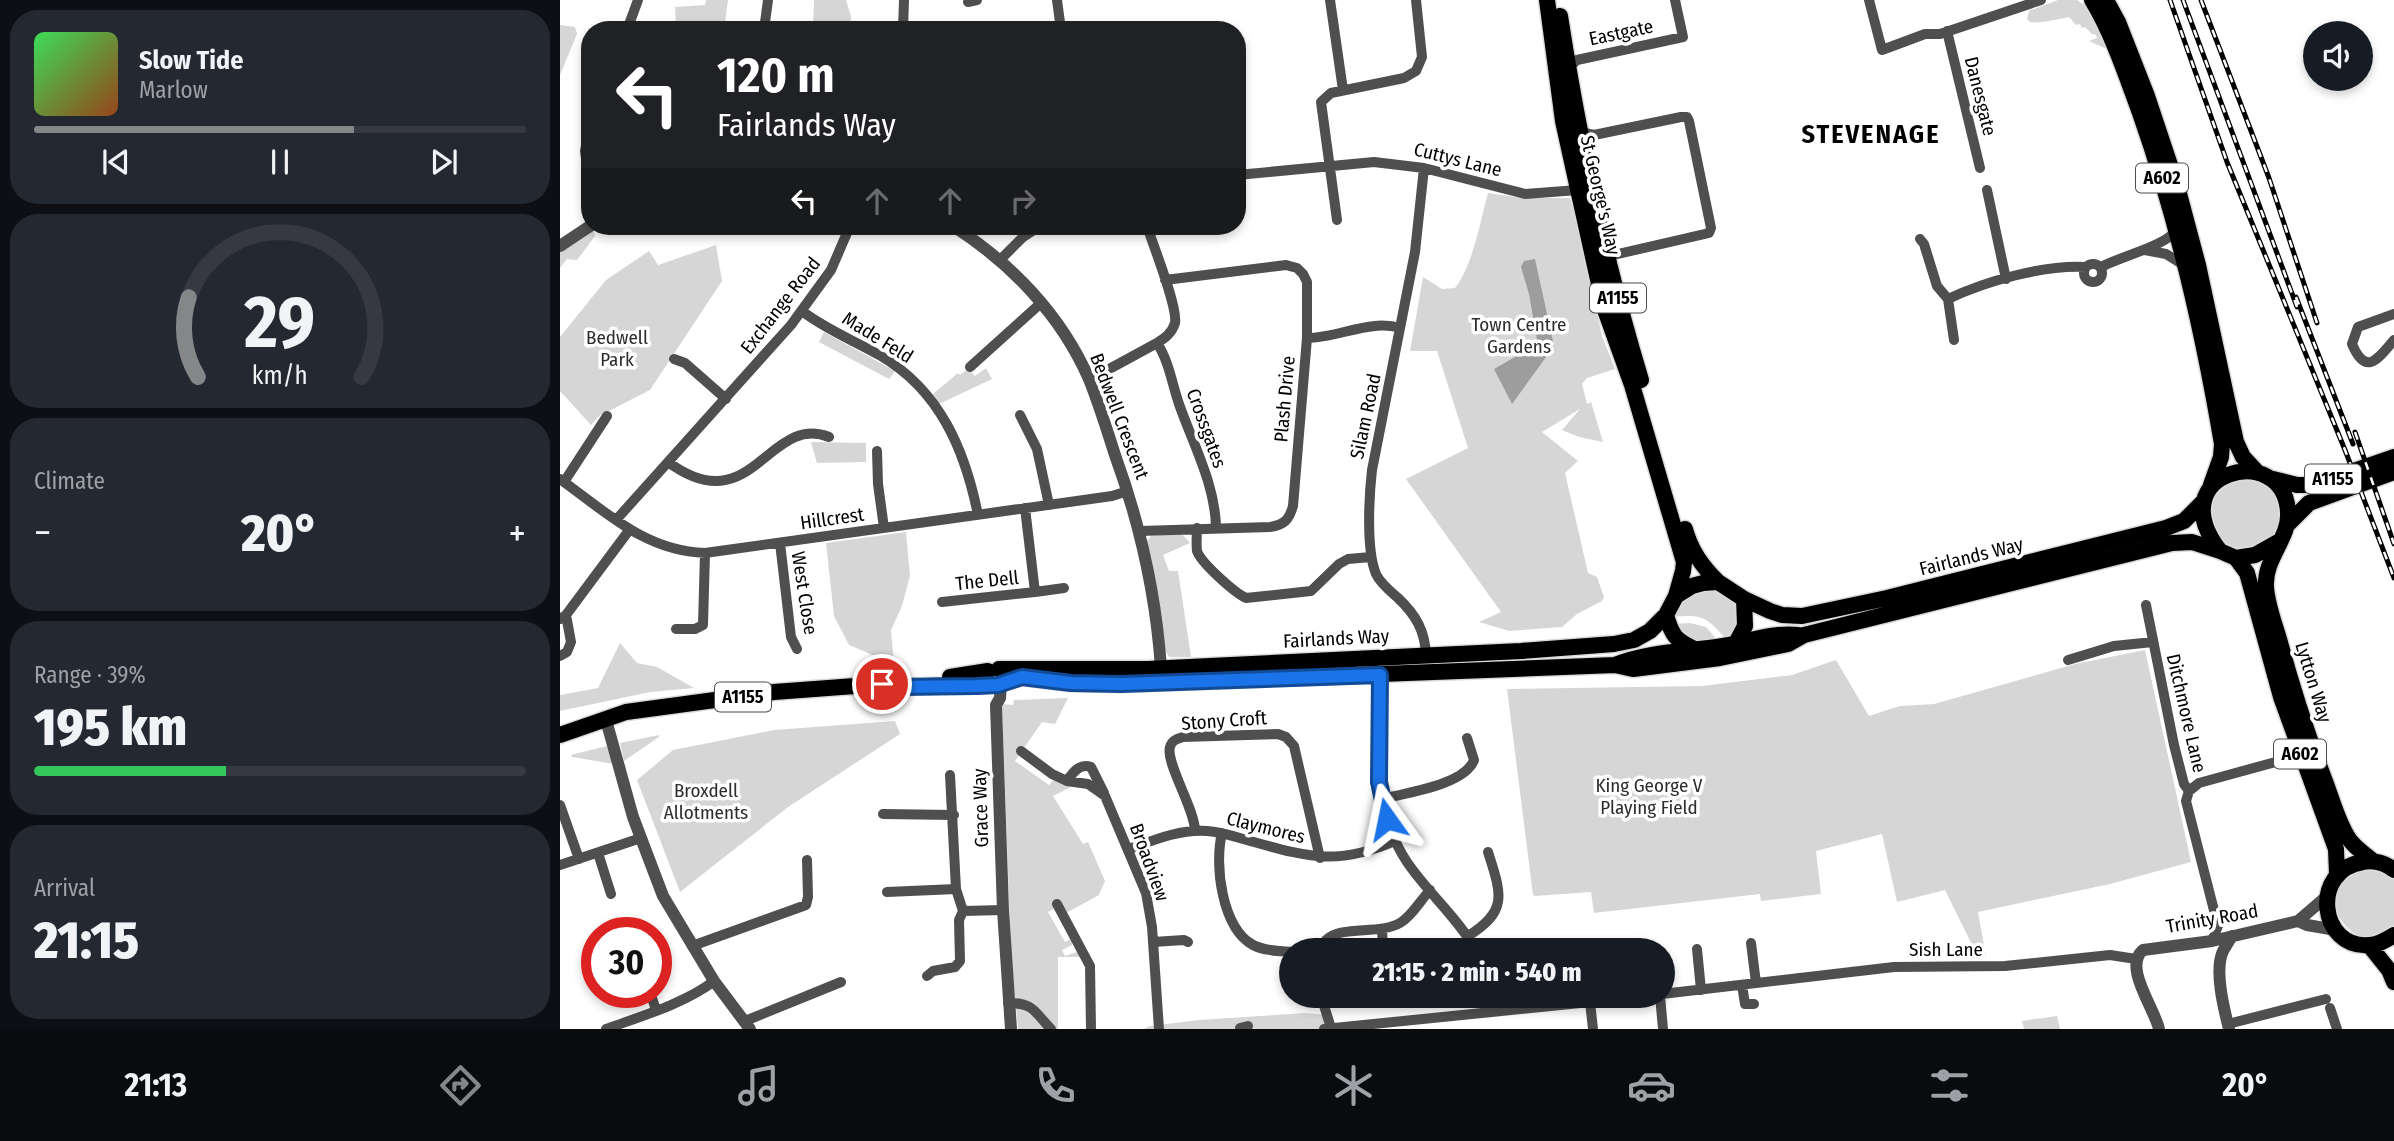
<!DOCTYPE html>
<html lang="en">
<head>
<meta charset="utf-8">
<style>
	body { margin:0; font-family:"Fira Sans Condensed",sans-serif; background:#242831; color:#f1f3f6; height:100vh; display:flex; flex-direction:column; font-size:26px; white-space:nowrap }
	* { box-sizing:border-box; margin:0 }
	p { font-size:23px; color:#9ea1a6 }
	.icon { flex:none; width:38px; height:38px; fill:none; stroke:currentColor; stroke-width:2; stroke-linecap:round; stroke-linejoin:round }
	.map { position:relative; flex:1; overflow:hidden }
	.panel { display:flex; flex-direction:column; gap:10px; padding:10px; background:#0d0f14; width:560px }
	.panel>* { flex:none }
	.guide { position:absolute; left:21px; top:21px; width:665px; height:214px; border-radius:28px; box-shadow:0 4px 10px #0003; background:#202124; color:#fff; overflow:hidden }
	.controls { position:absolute; left:1743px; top:21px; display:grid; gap:14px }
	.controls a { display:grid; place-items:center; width:70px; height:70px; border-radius:50%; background:#171b24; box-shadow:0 4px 10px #0003; font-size:35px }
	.speed { position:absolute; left:21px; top:917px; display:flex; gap:14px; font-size:35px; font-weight:700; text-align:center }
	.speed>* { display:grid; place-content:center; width:91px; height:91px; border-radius:50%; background:#171b24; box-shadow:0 4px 10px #0003; line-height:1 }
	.speed .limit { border:10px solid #d22; background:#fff; color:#111 }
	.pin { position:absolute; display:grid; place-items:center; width:60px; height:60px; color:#fff; margin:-30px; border:4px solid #fff; border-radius:50%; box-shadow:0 2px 7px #0007 }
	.me { position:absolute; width:77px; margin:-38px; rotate:348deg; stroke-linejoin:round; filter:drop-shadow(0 0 5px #0008) }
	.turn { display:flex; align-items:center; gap:24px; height:147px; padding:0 21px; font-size:32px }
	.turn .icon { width:91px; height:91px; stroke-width:2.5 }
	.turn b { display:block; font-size:49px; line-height:60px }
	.lanes { display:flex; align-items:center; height:66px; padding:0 21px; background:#0003; justify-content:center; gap:35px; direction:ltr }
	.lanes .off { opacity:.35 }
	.big { font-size:52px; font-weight:800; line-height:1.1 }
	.panel .widget { flex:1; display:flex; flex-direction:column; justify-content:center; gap:10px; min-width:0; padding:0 24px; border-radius:28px; background:#242831 }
	.panel .dial { align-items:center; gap:0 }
	.dial svg { height:182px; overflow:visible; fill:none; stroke:#363941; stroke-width:7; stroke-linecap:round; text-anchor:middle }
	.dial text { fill:#f1f3f6; stroke:none }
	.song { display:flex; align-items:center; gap:21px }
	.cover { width:84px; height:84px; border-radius:10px; background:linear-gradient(135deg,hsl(130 70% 55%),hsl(20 70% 35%)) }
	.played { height:7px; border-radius:4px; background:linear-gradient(90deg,#858687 65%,#363941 65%) }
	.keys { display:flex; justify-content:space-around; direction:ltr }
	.heat { display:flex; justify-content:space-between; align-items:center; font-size:38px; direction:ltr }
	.charge { height:10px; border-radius:5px; background:linear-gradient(90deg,#34c759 39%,#363941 0) }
	.trip { position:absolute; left:719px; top:938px; width:396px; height:70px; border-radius:35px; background:#171b24; box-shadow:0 4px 10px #0003; font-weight:800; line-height:70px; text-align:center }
	.tabs { display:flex; height:112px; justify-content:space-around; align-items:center; background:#090b0e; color:#9ea1a6 }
	.tabs .icon { width:49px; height:49px }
	.tabs .current { color:#858687 }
	.tabs b { font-size:32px; color:#f1f3f6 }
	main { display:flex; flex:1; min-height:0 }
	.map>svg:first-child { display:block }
	.green { fill:#d6d6d6 }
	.water { fill:#9d9d9d }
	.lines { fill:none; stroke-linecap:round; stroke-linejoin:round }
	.primary-casing { stroke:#dbdbdb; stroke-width:19 }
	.minor { stroke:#4f4f4f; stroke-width:10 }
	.tertiary { stroke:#4f4f4f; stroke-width:12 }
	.primary { stroke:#000; stroke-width:16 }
	.rail-casing { stroke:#000; stroke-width:5 }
	.rail { stroke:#fff; stroke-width:2.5; stroke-dasharray:8; stroke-linecap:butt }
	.route-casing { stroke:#114b97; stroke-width:18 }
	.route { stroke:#1a73e8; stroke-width:12 }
	.labels { text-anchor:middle; stroke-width:7; stroke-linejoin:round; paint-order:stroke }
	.shield { fill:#fff; stroke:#4c4c4c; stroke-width:2 }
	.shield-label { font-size:18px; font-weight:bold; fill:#000 }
	.street-label { font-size:19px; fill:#000; stroke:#fff }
	.park-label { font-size:19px; fill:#2d2d2d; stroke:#fff }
	.district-label { font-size:26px; font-weight:bold; letter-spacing:2px; fill:#000; stroke:#fff }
</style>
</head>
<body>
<main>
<section class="panel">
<div class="widget">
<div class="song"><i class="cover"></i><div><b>Slow Tide</b><p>Marlow</p></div></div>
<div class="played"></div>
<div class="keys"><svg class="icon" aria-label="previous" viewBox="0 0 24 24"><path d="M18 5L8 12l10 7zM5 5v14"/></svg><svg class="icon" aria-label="pause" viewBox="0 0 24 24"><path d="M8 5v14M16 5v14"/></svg><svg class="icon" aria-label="next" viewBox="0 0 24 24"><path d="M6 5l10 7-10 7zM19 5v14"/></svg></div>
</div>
<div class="widget dial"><svg viewBox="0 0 100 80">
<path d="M14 69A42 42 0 1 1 86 69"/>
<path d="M14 69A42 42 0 0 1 10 34" stroke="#858687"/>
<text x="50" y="56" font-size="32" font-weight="700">29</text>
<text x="50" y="72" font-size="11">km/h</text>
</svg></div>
<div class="widget"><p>Climate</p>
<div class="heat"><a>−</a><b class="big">20°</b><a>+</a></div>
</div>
<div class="widget"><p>Range · 39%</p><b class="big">195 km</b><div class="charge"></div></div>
<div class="widget"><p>Arrival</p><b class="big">21:15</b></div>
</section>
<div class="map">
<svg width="1834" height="1029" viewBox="0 0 1834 1029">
	<rect width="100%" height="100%" fill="#fff"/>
	<path class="green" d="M 146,0 L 168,0 L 164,30 L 116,30 L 115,7 L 145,5 Z
		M 254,0 L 286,0 L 291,16 L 291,30 L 253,30 Z
		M 1517,0 L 1526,6 L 1551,51 L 1529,41 L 1537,38 L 1535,34 L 1532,34 L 1525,27 L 1522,28 L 1520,24 L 1516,25 L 1509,17 C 1499,19 1478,24 1470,22 L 1467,19 L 1469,11 L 1498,0 Z
		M 0,25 L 15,27 L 17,34 L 0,75 Z
		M 928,193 L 962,198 L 1009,198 L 1014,204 L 1042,336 L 1055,369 L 1027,378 L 1022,384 L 1027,404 L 1031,402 L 1043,442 L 1019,437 L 1002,430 L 1020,409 L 982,432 L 1018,461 L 1005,473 L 1028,573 L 1037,577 L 1044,597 L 1042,601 L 1017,614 L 1002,627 L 949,631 L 919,622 L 941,612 L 846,479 L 908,448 L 877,351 L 850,351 L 863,277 L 882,289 L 895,288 C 913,265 920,222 928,193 Z
		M 33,229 L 35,236 L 17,260 L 7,259 L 0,268 L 0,251 Z
		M 156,245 L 162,281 L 90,390 L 39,416 L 31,425 L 0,391 L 0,337 L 46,280 L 89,251 L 98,265 Z
		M 264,332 L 335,371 L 329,379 L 259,342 Z
		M 426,368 L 432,379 L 379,404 L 373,394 L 398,373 L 400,375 L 408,369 L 415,376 Z
		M 251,442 L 306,443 L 306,462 L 257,463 Z
		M1650 514a35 35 0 1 1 70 0a35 35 0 1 1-70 0Z
		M 346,532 L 350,576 L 342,606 L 331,630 L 334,664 L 289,645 L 274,616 L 266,543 Z
		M 605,534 L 622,534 L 630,543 L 603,555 L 609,571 L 618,571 L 631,657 L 609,657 L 606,652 L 586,542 L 591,536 Z
		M 1139,590 L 1160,590 L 1182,607 L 1175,634 L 1165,638 C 1147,617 1141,614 1113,617 L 1120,603 Z
		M 1130,623 L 1146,627 L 1156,639 L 1130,642 L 1113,624 Z
		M 60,643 L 77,663 L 97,667 L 134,688 L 90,692 L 0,711 L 0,695 L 38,688 Z
		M 1585,650 L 1631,862 L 1550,884 L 1418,912 L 1426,956 L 1418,957 L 1385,890 L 1337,902 L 1322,834 L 1256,851 L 1261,894 L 1201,901 L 1200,894 L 1034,913 L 1031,892 L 975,896 L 973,895 L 947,689 L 1142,686 L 1232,675 L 1276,660 L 1309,716 L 1340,706 L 1374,704 L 1515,664 Z
		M 508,698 L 495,724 L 482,722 L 455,761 L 489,785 L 493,780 L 515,785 L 493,796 L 523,844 L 528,842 L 545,881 L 539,895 L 506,913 L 495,908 L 488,912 L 505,942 L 512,939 L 512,945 L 502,950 L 505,956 L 517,952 L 522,957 L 498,957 L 498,1029 L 458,1029 L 451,954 L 442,704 L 453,705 L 454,700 Z
		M 335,721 L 340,734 L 228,807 L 120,892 L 77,780 L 113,750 L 214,730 Z
		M 99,735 L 99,737 L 64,761 L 60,743 Z
		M 47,746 L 54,764 L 12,757 L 11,755 Z
		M 1809,867 L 1827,871 L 1834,878 L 1834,927 C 1799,965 1747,896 1792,872 C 1797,870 1804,869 1809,867 Z
		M 745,1013 L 767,1015 L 771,1029 L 584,1029 L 590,1026 L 639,1020 Z
		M 1497,1016 L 1500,1029 L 1464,1029 L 1462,1021 Z"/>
	<path class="water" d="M 975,259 L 994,346 L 952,404 L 934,369 L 971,348 L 977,340 L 969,294 L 961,267 L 964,261 Z"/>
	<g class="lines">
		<g class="primary-casing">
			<path id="primary" d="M 987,0 L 1003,121 L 1044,307 L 1072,385 L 1124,562 L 1123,571 L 1116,596
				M 1532,0 C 1553,35 1566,75 1580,113 C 1618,221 1643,331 1662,444 L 1661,457 L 1651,485
				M 1546,0 L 1558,22 L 1587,96 L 1617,186 L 1638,265 L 1676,442 L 1683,457 L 1697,472
				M 1000,16 C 1019,139 1045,261 1081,380
				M 1709,478 L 1737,485 L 1753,485 L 1834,457
				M 1727,525 L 1749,503 L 1834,472
				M 1125,529 C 1131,551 1142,566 1158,582
				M 1660,551 C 1598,471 1724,440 1728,512 C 1730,538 1704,558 1706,587 C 1707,604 1714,622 1719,639 C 1732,687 1747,734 1765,781 C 1772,799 1778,823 1789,839 C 1795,848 1805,854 1813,861
				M 1676,558 L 1695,555 L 1718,542
				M 1106,615 C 1112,636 1116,641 1137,650
				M 1176,643 L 1185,626 L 1184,599
				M 1055,665 C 1089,651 1127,652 1163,646 C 1188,642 1213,632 1238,635
				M 439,669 L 588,669 L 961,651 L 1054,644 L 1074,640 L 1090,631 L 1106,615 L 1116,596 L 1132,586 L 1143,583 L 1158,582 L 1184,599 L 1210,611 L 1222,615 L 1242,616 L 1327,598 L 1606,528 L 1624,521 L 1642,503
				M 390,677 L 428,671
				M 442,682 L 462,677 L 511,683 L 561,684 L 1055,665 L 1073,669 L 1160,658 L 1228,644 L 1244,635 L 1612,543 L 1632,542 L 1660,551 L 1676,558 L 1687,573 L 1721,697 L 1776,849 L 1777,874
				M 0,735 L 66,712 L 214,692 L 322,684 L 337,687 L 428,684
				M 1834,870 C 1825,863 1814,860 1803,862 C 1750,870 1759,949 1809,945 C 1818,945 1826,940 1834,935
				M 1809,945 L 1829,970 L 1834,982"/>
		</g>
		<path class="minor" d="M 497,0 L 501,30
			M 770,0 L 783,90
			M 1309,0 L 1322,50 L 1365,34 L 1380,34 L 1481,0
			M 408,2 L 417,0
			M 67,30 L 78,0
			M 204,30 L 208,0
			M 343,30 L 344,0
			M 1387,31 L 1420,168
			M 1008,68 L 1017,60 L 1123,37 L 1115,0
			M 30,122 L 25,151 L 30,187
			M 1020,132 L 1034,135 L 1121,117 L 1127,117 L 1129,121 L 1151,228 L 1149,233 L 1049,256
			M 864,168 L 855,252 L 812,470 C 809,496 806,550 816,574 C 820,583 830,591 838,598 C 856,615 865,631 866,655
			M 677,175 L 814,162 L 864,168 L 965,194 L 1018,190
			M 1427,190 L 1446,279
			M 777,220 L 761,102 L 771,93 L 844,78 L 856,71 L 862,57 L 856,0
			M 1360,239 L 1364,244 L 1377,286 L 1388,299 L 1394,340
			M 1585,250 L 1606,254 L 1627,267
			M 440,260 L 463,237 L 480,226
			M1524 273a9 9 0 1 1 18 0a9 9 0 1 1-18 0Z
			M 1541,267 C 1561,256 1607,246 1617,229
			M 1388,299 C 1426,281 1483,265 1525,267
			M 242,311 C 265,329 295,341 321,356 C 380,391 405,450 418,515
			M 1834,314 L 1798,327 L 1792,344 C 1806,377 1818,359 1834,340
			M 747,338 C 778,338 810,319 840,328
			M 597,343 C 609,361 612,384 619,404 C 633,444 655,484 656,527
			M 114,359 L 125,363 L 166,399
			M 410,367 L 481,303
			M 529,380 L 597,343 C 605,338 612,333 615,323 C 618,307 593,245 587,226
			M 460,415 L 477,449 L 489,505
			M 317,451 L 318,484 L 324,528
			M 108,462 C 192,524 208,413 269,437
			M 0,479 C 46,512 85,551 145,553 L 552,496 L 568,491
			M 4,482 L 47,416
			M 56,520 L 231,325 L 271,270 L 290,226
			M 637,528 C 637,535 636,544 637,551 C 641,563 675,593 686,598 L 751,591 L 779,564 L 788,559 L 811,557
			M 580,531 L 710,527 C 724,525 729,520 733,506 L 747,338 L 747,282 L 743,274 L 737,268 L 726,265 L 605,280
			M 220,543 L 231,637 L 237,649
			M 475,592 L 504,588
			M 382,602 L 475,592 L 465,508
			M 1586,605 L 1614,745 L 1624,784 L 1629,791
			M 0,619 L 6,615 L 70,529
			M 116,629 L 135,629 L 143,625 L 145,553
			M 0,656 L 7,652 L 11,642 L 6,615
			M 1508,660 L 1554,646 L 1593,642
			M 820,675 C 821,739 809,805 847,862 C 868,893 897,917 916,950
			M 461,751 L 492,774 L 507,781 L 528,784 L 545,796 L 586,893 L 592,927 L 599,1029
			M 390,775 L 396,889 L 403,911
			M 507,781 C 513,772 520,763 531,767 L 544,793
			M 1629,791 L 1626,801 L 1658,926 L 1652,941
			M 1629,791 L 1639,783 L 1741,755
			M 822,799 C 845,793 905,785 914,760 L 907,738
			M 0,805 L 19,859
			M 323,814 L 394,815
			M 635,831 C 635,809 605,762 610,747 C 612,740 617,739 623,737 L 718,734 L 726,737 L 734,746 L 760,858
			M 662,833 C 654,865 662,928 693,945 C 704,951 720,951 732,952
			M 569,849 C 594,840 620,829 647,831 C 663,832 679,838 694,842 C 750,858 780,865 835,841
			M 38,853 L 51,894
			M 0,865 L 81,838
			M 327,892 L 396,889
			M 497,904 L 530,966 L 531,1029
			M 822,929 L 823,950
			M 908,936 C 949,911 941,893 928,852
			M 593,942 L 624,940 L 628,942
			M 1191,943 L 1196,983
			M 132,946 L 246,905 L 248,897 L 247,860
			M 1137,949 L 1141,990
			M 763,950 L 766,940 C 781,925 819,935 840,923 C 852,916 860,901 870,890
			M 367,976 L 373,971 L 395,967 L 400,961 L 399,920 L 403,911 L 443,910
			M 1182,985 L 1185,1004 L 1194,1004
			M 90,992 L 96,1010
			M 1102,994 L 1334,967 L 1445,966 L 1550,955 L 1576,959
			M 761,996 L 771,1028
			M 931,996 L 933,1011
			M 1100,996 L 1103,1029
			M 1030,1002 L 1033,1029
			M 448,1003 C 475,1003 474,1012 491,1029
			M 1770,1008 L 1777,1029
			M 185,1021 L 281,982
			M 1668,1024 L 1766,999
			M 680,1028 L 688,1026
			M 46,1029 C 79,1017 126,1003 154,981
			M 764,1029 L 1090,996"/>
		<path class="tertiary" d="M 393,226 C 451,263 501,315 529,379 C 539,404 547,430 555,455 C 580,524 596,595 601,668
			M 0,246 L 30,226
			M 441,683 L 440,698 L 436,705 L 443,910 L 451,1029
			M 46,720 L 73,817 L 103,896 L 154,981 L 190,1029
			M 1738,921 L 1747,925 L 1776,930
			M 1599,1029 C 1594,1007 1563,967 1583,950 L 1652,941 L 1738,921 L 1766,897
			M 1669,1029 C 1664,1009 1654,970 1663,951 C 1666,946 1669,941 1672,936"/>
		<use href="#primary" class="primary"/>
		<g class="rail-casing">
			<path id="rail" d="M 1610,0 L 1667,162 L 1785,450 L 1834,578
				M 1623,0 L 1737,307
				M 1641,0 L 1709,178 L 1757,323
				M 1736,297 L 1793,444
				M 1795,432 L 1834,544"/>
		</g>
		<use href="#rail" class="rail"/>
	</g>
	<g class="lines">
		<g class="route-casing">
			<path id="route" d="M 322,684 L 337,687 L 417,686 L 438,685 L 462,677 L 511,683 L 561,684 L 820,675 L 819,782 L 827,819"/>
		</g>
		<use href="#route" class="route"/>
	</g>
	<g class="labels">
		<g class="shield">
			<rect x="1576" y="163.5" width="52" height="29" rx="5"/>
			<rect x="1030" y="283.5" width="56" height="29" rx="5"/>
			<rect x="1745" y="464.5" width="56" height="29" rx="5"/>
			<rect x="155" y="682.5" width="56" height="29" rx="5"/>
			<rect x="1714" y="739.5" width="52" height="29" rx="5"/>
		</g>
		<g class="shield-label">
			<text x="1602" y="184">A602</text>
			<text x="1058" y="304">A1155</text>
			<text x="1773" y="485">A1155</text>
			<text x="183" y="703">A1155</text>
			<text x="1740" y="760">A602</text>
		</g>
		<g class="street-label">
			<text transform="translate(1061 32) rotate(-12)" y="7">Eastgate</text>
			<text transform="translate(1421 96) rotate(76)" y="7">Danesgate</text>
			<text transform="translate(898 159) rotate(14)" y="7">Cuttys Lane</text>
			<text transform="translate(1041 195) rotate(77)" y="7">St George's Way</text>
			<text transform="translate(220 305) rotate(-52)" y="7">Exchange Road</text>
			<text transform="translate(318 337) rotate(32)" y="7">Made Feld</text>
			<text transform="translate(724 399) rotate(-85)" y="7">Plash Drive</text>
			<text transform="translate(560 416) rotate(69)" y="7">Bedwell Crescent</text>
			<text transform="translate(805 416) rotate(-78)" y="7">Silam Road</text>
			<text transform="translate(647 428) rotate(70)" y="7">Crossgates</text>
			<text transform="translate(272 518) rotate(-8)" y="7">Hillcrest</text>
			<text transform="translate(1411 556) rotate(-14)" y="7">Fairlands Way</text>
			<text transform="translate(427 580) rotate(-6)" y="7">The Dell</text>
			<text transform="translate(245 593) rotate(81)" y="7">West Close</text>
			<text transform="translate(776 638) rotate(-3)" y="7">Fairlands Way</text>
			<text transform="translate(1754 682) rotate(73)" y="7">Lytton Way</text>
			<text transform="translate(1627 713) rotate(77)" y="7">Ditchmore Lane</text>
			<text transform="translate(664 720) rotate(-4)" y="7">Stony Croft</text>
			<text transform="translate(420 808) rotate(-92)" y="7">Grace Way</text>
			<text transform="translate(706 827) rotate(14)" y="7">Claymores</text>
			<text transform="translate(590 862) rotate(70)" y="7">Broadview</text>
			<text transform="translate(1652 918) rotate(-10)" y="7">Trinity Road</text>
			<text x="1386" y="956">Sish Lane</text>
		</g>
		<g class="park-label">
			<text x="959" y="331">Town Centre<tspan x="959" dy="22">Gardens</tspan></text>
			<text x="57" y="344">Bedwell<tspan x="57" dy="22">Park</tspan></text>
			<text x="1089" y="792">King George V<tspan x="1089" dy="22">Playing Field</tspan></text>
			<text x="146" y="797">Broxdell<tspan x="146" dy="22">Allotments</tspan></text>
		</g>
		<g class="district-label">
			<text x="1311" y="143">STEVENAGE</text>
		</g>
	</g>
</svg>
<div class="controls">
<a><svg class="icon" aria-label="sound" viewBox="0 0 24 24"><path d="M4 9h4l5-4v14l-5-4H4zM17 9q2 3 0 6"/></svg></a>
</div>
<div class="speed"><div class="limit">30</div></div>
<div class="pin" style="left:322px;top:684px;background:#d93025"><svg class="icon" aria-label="arrive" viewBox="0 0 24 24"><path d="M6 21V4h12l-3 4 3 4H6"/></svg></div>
<svg class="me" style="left:827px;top:819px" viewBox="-20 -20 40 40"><path d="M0-17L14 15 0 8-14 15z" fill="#1a73e8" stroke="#fff" stroke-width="4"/></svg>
<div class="trip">21:15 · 2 min · 540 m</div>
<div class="guide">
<div class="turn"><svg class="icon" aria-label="left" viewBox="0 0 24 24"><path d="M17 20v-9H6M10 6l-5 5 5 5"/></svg><div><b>120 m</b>Fairlands Way</div></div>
<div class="lanes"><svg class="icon" aria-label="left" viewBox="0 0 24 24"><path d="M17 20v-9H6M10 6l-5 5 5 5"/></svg><svg class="icon off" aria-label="ahead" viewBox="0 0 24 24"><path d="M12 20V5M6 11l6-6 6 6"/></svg><svg class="icon off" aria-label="ahead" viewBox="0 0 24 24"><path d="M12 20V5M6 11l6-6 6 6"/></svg><svg class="icon off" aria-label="right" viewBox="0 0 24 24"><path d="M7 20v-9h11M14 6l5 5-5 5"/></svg></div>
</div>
</div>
</main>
<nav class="tabs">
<b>21:13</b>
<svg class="icon current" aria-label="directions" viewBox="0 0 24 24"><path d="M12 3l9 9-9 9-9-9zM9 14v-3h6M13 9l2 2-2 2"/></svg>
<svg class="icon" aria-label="music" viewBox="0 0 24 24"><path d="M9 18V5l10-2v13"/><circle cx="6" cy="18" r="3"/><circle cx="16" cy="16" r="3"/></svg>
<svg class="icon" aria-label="phone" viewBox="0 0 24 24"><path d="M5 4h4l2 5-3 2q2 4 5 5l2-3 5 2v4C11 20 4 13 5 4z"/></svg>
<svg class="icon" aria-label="climate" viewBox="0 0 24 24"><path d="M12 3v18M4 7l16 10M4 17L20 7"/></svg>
<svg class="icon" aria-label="car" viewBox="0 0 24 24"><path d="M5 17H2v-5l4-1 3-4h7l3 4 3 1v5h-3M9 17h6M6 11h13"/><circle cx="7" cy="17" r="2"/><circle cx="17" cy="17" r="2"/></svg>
<svg class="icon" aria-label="filters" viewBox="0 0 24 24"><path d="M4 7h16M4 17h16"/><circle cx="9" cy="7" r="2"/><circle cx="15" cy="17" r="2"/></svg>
<b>20°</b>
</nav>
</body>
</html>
